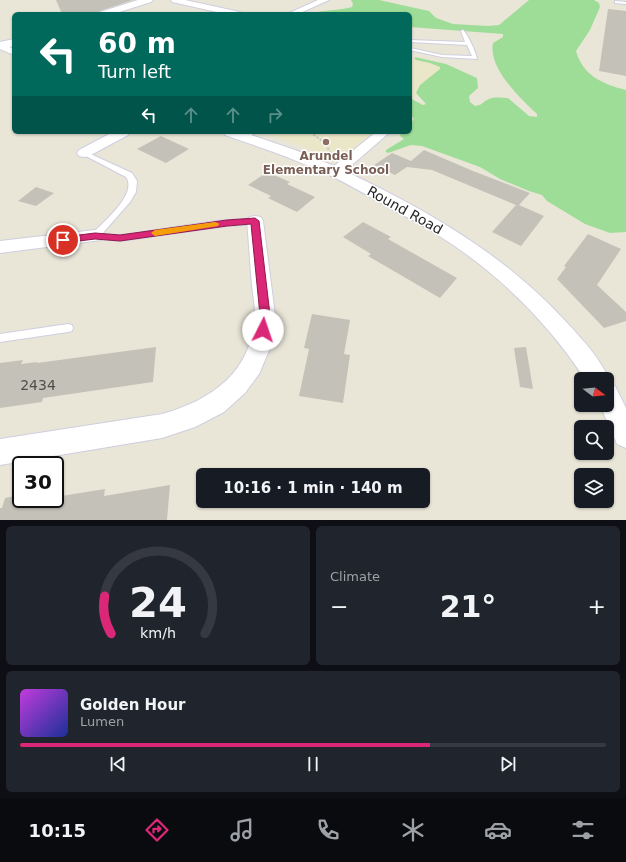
<!DOCTYPE html>
<html lang="en">
<head>
<meta charset="utf-8">
<style>
	body { margin:0; font-family:"DejaVu Sans",sans-serif; background:#20242c; color:#f1f3f6; height:100vh; display:flex; flex-direction:column; font-size:15px; white-space:nowrap }
	* { box-sizing:border-box; margin:0 }
	p { font-size:13px; color:#9ea1a6 }
	.icon { flex:none; width:22px; height:22px; fill:none; stroke:currentColor; stroke-width:2; stroke-linecap:round; stroke-linejoin:round }
	.map { position:relative; height:520px; overflow:hidden }
	.drawer { display:flex; flex-direction:column; gap:6px; padding:6px; background:#0d0f14; flex:1 }
	.drawer>* { flex:none }
	.banner { position:absolute; left:12px; top:12px; width:400px; height:122px; border-radius:6px; box-shadow:0 1px 3px #0004; background:#00695c; color:#fff; overflow:hidden }
	.needle { width:26px; rotate:106deg }
	.fabs { position:absolute; left:574px; top:372px; display:grid; gap:8px }
	.fabs a { display:grid; place-items:center; width:40px; height:40px; border-radius:6px; background:#171b24; box-shadow:0 1px 3px #0004; font-size:20px }
	.speed { position:absolute; left:12px; top:456px; display:flex; gap:8px; font-size:20px; font-weight:700; text-align:center }
	.speed>* { display:grid; place-content:center; width:52px; height:52px; border-radius:50%; background:#171b24; box-shadow:0 1px 3px #0004; line-height:1 }
	.speed .limit { border:2px solid #111; border-radius:6px; background:#fff; color:#111 }
	.pin { position:absolute; display:grid; place-items:center; width:34px; height:34px; color:#fff; margin:-17px; border:2px solid #fff; border-radius:50%; box-shadow:0 1px 4px #0007 }
	.me { position:absolute; width:44px; margin:-22px; rotate:4deg; stroke-linejoin:round; filter:drop-shadow(0 0 3px #0008) }
	.turn { display:flex; align-items:center; gap:14px; height:84px; padding:0 20px; font-size:18px }
	.turn .icon { width:52px; height:52px; stroke-width:2.5 }
	.turn b { display:block; font-size:28px; line-height:34px }
	.lanes { display:flex; align-items:center; height:38px; padding:0 20px; background:#0003; justify-content:center; gap:20px; direction:ltr }
	.lanes .off { opacity:.35 }
	.big { font-size:30px; font-weight:700; line-height:1.1 }
	.drawer .widget { flex:1; display:flex; flex-direction:column; justify-content:center; gap:6px; min-width:0; padding:0 14px; border-radius:6px; background:#20242c }
	.drawer .dial { align-items:center; gap:0 }
	.dial svg { height:104px; overflow:visible; fill:none; stroke:#363941; stroke-width:7; stroke-linecap:round; text-anchor:middle }
	.dial text { fill:#f1f3f6; stroke:none }
	.song { display:flex; align-items:center; gap:12px }
	.cover { width:48px; height:48px; border-radius:6px; background:linear-gradient(135deg,hsl(290 70% 55%),hsl(230 70% 35%)) }
	.played { height:4px; border-radius:2px; background:linear-gradient(90deg,#db2777 70%,#363941 70%) }
	.keys { display:flex; justify-content:space-around; direction:ltr }
	.heat { display:flex; justify-content:space-between; align-items:center; font-size:22px; direction:ltr }
	.drawer .tiles { flex:1; display:grid; gap:6px; grid-template-columns:1fr 1fr }
	.widget:last-child { grid-column:span 2 }
	.trip { position:absolute; left:196px; top:468px; width:234px; height:40px; border-radius:6px; background:#171b24; box-shadow:0 1px 3px #0004; font-weight:700; line-height:40px; text-align:center }
	.dock { display:flex; height:64px; justify-content:space-around; align-items:center; background:#090b0e; color:#9ea1a6 }
	.dock .icon { width:28px; height:28px }
	.dock .current { color:#db2777 }
	.dock b { font-size:18px; color:#f1f3f6 }
	.map>svg:first-child { display:block }
	.education { fill:#eae7c8 }
	.green { fill:#9edd97 }
	.building { fill:#c4c2b8 }
	.lines { fill:none; stroke-linecap:round; stroke-linejoin:round }
	.service-casing { stroke:#cfcedf; stroke-width:2 }
	.minor-casing { stroke:#cfcedf; stroke-width:2 }
	.tertiary-casing { stroke:#cfcedf; stroke-width:2 }
	.path { stroke:#c7c7c7; stroke-width:2; stroke-dasharray:2.5 1.5; stroke-linecap:butt }
	.service { fill:#fff; fill-rule:evenodd }
	.minor { fill:#fff; fill-rule:evenodd }
	.tertiary { fill:#fff; fill-rule:evenodd }
	.route { fill:#db2777; stroke:#8e194d }
	.slow { fill:#f59e0b }
	.education-dot { fill:#8d6e63; stroke:#fff; stroke-width:1.5 }
	.labels { text-anchor:middle; stroke-width:3; stroke-linejoin:round; paint-order:stroke }
	.far-education-label { font-size:12px; font-weight:bold; fill:#785e54; stroke:#fff }
	.street-label { font-size:14px; fill:#272727; stroke:#fff }
	.near-number-label { font-size:14px; fill:#4e4e4b }
</style>
</head>
<body>
<div class="map">
<svg width="626" height="520" viewBox="0 0 626 520">
	<rect width="100%" height="100%" fill="#e9e6d8"/>
	<path class="education" d="M 410,57 L 450,66 L 410,101 Z
		M 262,132 L 373,132 L 340,160 Z"/>
	<path class="green" d="M 351,0 L 379,0 L 429,11 L 436,18 L 453,24 L 488,26 L 499,25 L 529,0 L 594,0 L 599,3 L 600,7 L 590,30 L 576,51 C 583,76 603,84 626,90 L 626,232 L 610,233 L 585,224 L 547,201 L 542,195 L 529,191 L 500,179 L 480,167 L 422,146 L 411,145 L 388,153 L 386,152 L 386,150 L 404,139 L 400,136 L 401,132 L 410,132 L 410,126 L 414,118 L 410,116 L 410,98 L 423,105 L 426,104 L 416,93 L 420,85 L 440,69 L 440,67 L 430,63 L 416,60 L 415,59 L 415,57 L 446,64 L 477,78 L 478,88 L 469,96 L 470,102 L 475,106 C 482,105 482,103 487,100 C 493,96 502,98 508,98 L 529,116 L 537,117 L 537,114 C 520,98 488,68 493,43 L 503,37 L 503,34 L 410,27 L 410,14 L 311,14 C 326,9 337,11 352,7 L 353,4 Z"/>
	<path class="building" d="M 56,0 L 133,0 L 100,11 L 96,14 L 62,14 Z
		M 608,9 L 626,11 L 626,76 L 599,71 Z
		M 161,136 L 189,149 L 166,163 L 137,149 Z
		M 424,150 L 473,171 L 530,193 L 519,205 L 544,216 L 521,246 L 492,232 L 516,205 L 432,170 L 407,167 L 395,175 L 374,165 L 392,153 L 411,161 Z
		M 267,172 L 290,182 L 287,184 L 315,197 L 297,212 L 268,198 L 271,196 L 248,185 Z
		M 36,187 L 54,193 L 36,206 L 18,201 Z
		M 363,222 L 391,237 L 388,239 L 457,278 L 440,298 L 368,256 L 371,254 L 343,237 Z
		M 588,234 L 621,249 L 597,285 L 626,312 L 626,321 L 604,328 L 557,279 L 566,267 L 564,266 Z
		M 312,314 L 350,320 L 344,354 L 350,355 L 343,403 L 299,396 L 309,349 L 304,348 Z
		M 156,347 L 153,382 L 43,398 L 42,402 L 0,408 L 0,363 L 23,360 L 21,364 L 37,362 L 37,363 Z
		M 526,347 L 533,389 L 520,387 L 514,348 Z
		M 170,485 L 167,520 L 0,520 L 0,508 L 2,508 L 5,498 L 21,495 L 21,499 L 55,499 L 55,497 L 105,489 L 104,496 Z"/>
	<g class="lines">
		<g class="service-casing">
			<path id="service" d="M 615,1 L 626,2 L 626,4 L 615,3 Z
				M 463,30 C 467,33 477,54 477,59 L 442,57 L 410,50 L 410,48 L 442,55 L 472,56 L 467,45 L 410,42 L 410,40 L 465,42 L 461,31 Z
				M 249,132 L 257,132 L 246,138 L 242,138 L 242,136 Z
				M 84,151 L 132,173 L 137,181 L 136,192 L 130,202 L 102,234 C 108,234 114,235 120,235 C 140,234 251,212 259,221 L 255,224 L 227,226 L 120,241 L 92,238 L 91,236 L 92,234 C 103,222 138,194 126,177 L 82,154 L 81,153 Z
				M 68,324 L 72,325 L 73,328 L 72,331 L 68,332 L 0,342 L 0,334 Z"/>
		</g>
		<g class="minor-casing">
			<path id="minor" d="M 171,0 L 185,0 L 240,12 L 241,14 L 226,14 L 172,2 Z
				M 318,0 L 329,0 L 298,14 L 287,14 Z
				M 0,43 L 14,49 L 14,55 L 0,49 Z
				M 113,132 L 129,132 L 128,135 L 89,156 L 84,157 L 79,156 L 77,153 L 79,150 Z
				M 224,132 L 242,132 L 295,150 L 334,166 L 376,132 L 390,132 L 345,171 C 429,211 507,256 569,325 C 584,341 600,359 609,379 L 607,383 L 615,386 L 626,408 L 626,448 L 617,444 L 600,405 L 607,405 L 607,379 L 585,379 C 548,323 500,275 444,239 C 427,227 409,218 391,209 C 367,195 342,180 316,169 C 287,156 256,146 225,135 Z
				M 255,216 L 261,217 L 263,221 L 275,315 L 271,346 L 259,374 L 245,393 L 224,412 L 195,427 L 162,438 L 0,465 L 0,439 L 162,414 C 212,400 252,372 255,315 C 255,305 253,295 252,285 C 250,264 249,242 247,221 L 249,217 Z
				M 95,230 L 101,232 L 104,236 L 101,240 L 0,253 L 0,241 Z"/>
		</g>
		<g class="tertiary-casing">
			<path id="tertiary" d="M 138,0 L 153,0 L 151,2 L 113,14 L 98,14 L 100,12 Z
				M 14,39 L 14,46 L 0,49 L 0,42 Z"/>
		</g>
		<path class="path" d="M 310,132 L 325,143 L 332,156"/>
		<use href="#service" class="service"/>
		<use href="#minor" class="minor"/>
		<use href="#tertiary" class="tertiary"/>
	</g>
	<path class="route" d="M 255,218 L 259,221 L 270,315 L 267,333 L 263,334 L 259,333 L 258,330 L 260,315 L 251,224 L 227,226 L 120,241 L 95,239 L 63,243 L 59,240 L 63,237 L 95,233 L 120,235 L 227,220 Z"/>
	<path class="slow" d="M 215,222 L 218,223 L 219,224 L 218,226 L 155,236 L 151,233 L 155,230 Z"/>
	<circle class="education-dot" cx="326" cy="142" r="4"/>
	<g class="labels">
		<g class="far-education-label">
			<text x="326" y="160">Arundel<tspan x="326" dy="14">Elementary School</tspan></text>
		</g>
		<g class="street-label">
			<text transform="translate(405 210) rotate(29)" y="5">Round Road</text>
		</g>
		<g class="near-number-label">
			<text x="38" y="390">2434</text>
		</g>
	</g>
</svg>
<div class="fabs">
<a><svg class="needle" viewBox="-14 -14 28 28"><path d="M0-13l5 13h-10z" fill="#e53935"/><path d="M0 13l5-13h-10z" fill="#9ea1a6"/></svg></a>
<a><svg class="icon" aria-label="search" viewBox="0 0 24 24"><circle cx="10" cy="10" r="6"/><path d="M15 15l6 6"/></svg></a>
<a><svg class="icon" aria-label="layers" viewBox="0 0 24 24"><path d="M12 4l9 5-9 5-9-5zM3 14l9 5 9-5"/></svg></a>
</div>
<div class="speed"><div class="limit">30</div></div>
<div class="pin" style="left:63px;top:240px;background:#d93025"><svg class="icon" aria-label="arrive" viewBox="0 0 24 24"><path d="M6 21V4h12l-3 4 3 4H6"/></svg></div>
<svg class="me" style="left:263px;top:330px" viewBox="-20 -20 40 40"><circle r="19" fill="#fff"/><path d="M0-13L10 11 0 6-10 11z" fill="#db2777"/></svg>
<div class="trip">10:16 · 1 min · 140 m</div>
<div class="banner">
<div class="turn"><svg class="icon" aria-label="left" viewBox="0 0 24 24"><path d="M17 20v-9H6M10 6l-5 5 5 5"/></svg><div><b>60 m</b>Turn left</div></div>
<div class="lanes"><svg class="icon" aria-label="left" viewBox="0 0 24 24"><path d="M17 20v-9H6M10 6l-5 5 5 5"/></svg><svg class="icon off" aria-label="ahead" viewBox="0 0 24 24"><path d="M12 20V5M6 11l6-6 6 6"/></svg><svg class="icon off" aria-label="ahead" viewBox="0 0 24 24"><path d="M12 20V5M6 11l6-6 6 6"/></svg><svg class="icon off" aria-label="right" viewBox="0 0 24 24"><path d="M7 20v-9h11M14 6l5 5-5 5"/></svg></div>
</div>
</div>
<section class="drawer">
<div class="tiles">
<div class="widget dial"><svg viewBox="0 0 100 80">
<path d="M14 69A42 42 0 1 1 86 69"/>
<path d="M14 69A42 42 0 0 1 9 40" stroke="#db2777"/>
<text x="50" y="56" font-size="32" font-weight="700">24</text>
<text x="50" y="72" font-size="11">km/h</text>
</svg></div>
<div class="widget"><p>Climate</p>
<div class="heat"><a>−</a><b class="big">21°</b><a>+</a></div>
</div>
<div class="widget">
<div class="song"><i class="cover"></i><div><b>Golden Hour</b><p>Lumen</p></div></div>
<div class="played"></div>
<div class="keys"><svg class="icon" aria-label="previous" viewBox="0 0 24 24"><path d="M18 5L8 12l10 7zM5 5v14"/></svg><svg class="icon" aria-label="pause" viewBox="0 0 24 24"><path d="M8 5v14M16 5v14"/></svg><svg class="icon" aria-label="next" viewBox="0 0 24 24"><path d="M6 5l10 7-10 7zM19 5v14"/></svg></div>
</div>
</div>
</section>
<nav class="dock">
<b>10:15</b>
<svg class="icon current" aria-label="directions" viewBox="0 0 24 24"><path d="M12 3l9 9-9 9-9-9zM9 14v-3h6M13 9l2 2-2 2"/></svg>
<svg class="icon" aria-label="music" viewBox="0 0 24 24"><path d="M9 18V5l10-2v13"/><circle cx="6" cy="18" r="3"/><circle cx="16" cy="16" r="3"/></svg>
<svg class="icon" aria-label="phone" viewBox="0 0 24 24"><path d="M5 4h4l2 5-3 2q2 4 5 5l2-3 5 2v4C11 20 4 13 5 4z"/></svg>
<svg class="icon" aria-label="climate" viewBox="0 0 24 24"><path d="M12 3v18M4 7l16 10M4 17L20 7"/></svg>
<svg class="icon" aria-label="car" viewBox="0 0 24 24"><path d="M5 17H2v-5l4-1 3-4h7l3 4 3 1v5h-3M9 17h6M6 11h13"/><circle cx="7" cy="17" r="2"/><circle cx="17" cy="17" r="2"/></svg>
<svg class="icon" aria-label="filters" viewBox="0 0 24 24"><path d="M4 7h16M4 17h16"/><circle cx="9" cy="7" r="2"/><circle cx="15" cy="17" r="2"/></svg>
</nav>
</body>
</html>
